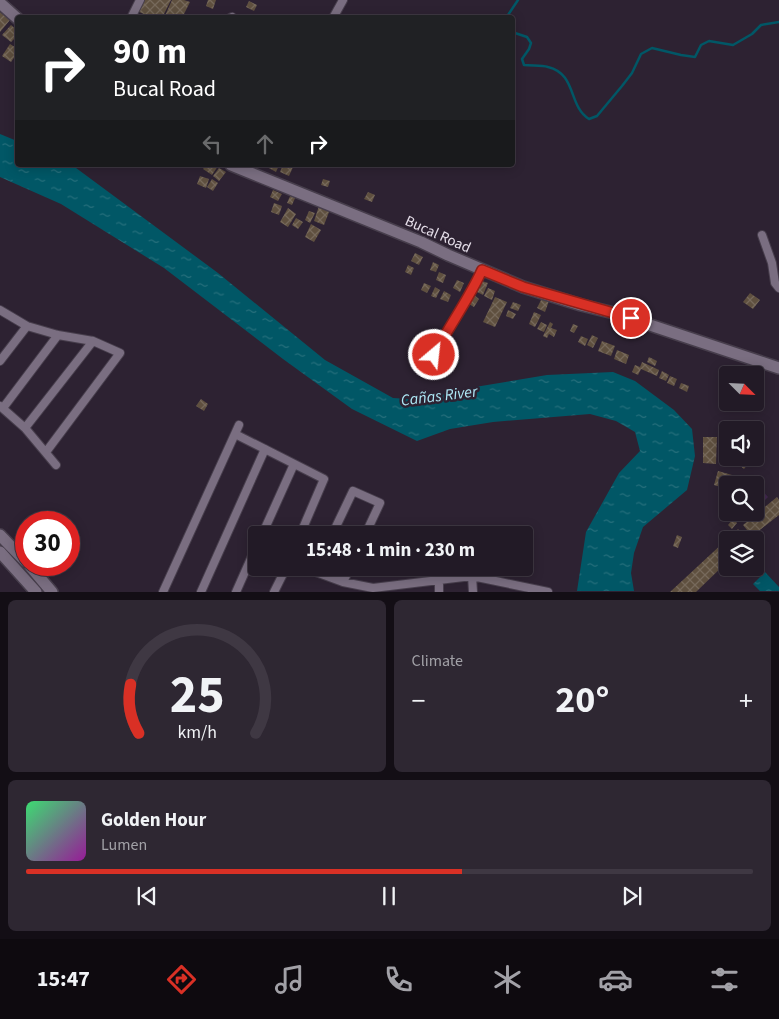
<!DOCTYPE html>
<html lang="en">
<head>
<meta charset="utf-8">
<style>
	body { margin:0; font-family:"Source Sans 3",sans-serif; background:#2e2732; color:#f1f3f6; height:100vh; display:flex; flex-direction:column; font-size:19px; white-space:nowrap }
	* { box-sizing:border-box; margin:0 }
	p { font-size:16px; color:#a2a1a7 }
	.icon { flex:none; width:28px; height:28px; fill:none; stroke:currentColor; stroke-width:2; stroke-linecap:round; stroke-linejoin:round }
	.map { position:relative; height:592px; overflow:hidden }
	.sheet { display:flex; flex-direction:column; gap:8px; padding:8px; background:#130e15; flex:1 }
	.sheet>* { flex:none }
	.hud { position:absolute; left:15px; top:15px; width:500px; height:152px; border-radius:5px; box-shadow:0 2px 12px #0003,0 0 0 1px #3f3843; background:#202124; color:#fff; overflow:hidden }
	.needle { width:32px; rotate:114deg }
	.buttons { position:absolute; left:719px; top:366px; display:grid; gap:10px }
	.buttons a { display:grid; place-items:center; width:45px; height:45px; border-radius:5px; background:#221a26; box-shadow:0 2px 12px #0003,0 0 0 1px #3f3843; font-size:25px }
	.speed { position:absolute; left:15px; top:511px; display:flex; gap:10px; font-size:25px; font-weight:700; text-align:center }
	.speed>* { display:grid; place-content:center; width:65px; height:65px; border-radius:50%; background:#221a26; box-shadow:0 2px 12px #0003,0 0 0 1px #3f3843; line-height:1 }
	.speed .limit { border:8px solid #d22; background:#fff; color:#111 }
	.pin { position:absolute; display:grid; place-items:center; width:42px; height:42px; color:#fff; margin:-21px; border:2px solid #fff; border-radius:50%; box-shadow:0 1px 5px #0007 }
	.me { position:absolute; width:55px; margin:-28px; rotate:28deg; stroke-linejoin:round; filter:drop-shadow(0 0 4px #0008) }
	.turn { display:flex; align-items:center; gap:18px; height:105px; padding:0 15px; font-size:22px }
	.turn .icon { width:65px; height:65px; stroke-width:2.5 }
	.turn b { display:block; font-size:35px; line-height:42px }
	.lanes { display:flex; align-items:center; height:48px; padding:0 15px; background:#0003; justify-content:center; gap:25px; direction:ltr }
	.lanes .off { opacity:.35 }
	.big { font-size:38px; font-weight:700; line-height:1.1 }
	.sheet .card { flex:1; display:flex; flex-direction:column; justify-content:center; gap:8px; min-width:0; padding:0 18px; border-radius:8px; background:#2e2732 }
	.sheet .dial { align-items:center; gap:0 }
	.dial svg { height:130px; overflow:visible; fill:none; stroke:#3f3843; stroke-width:7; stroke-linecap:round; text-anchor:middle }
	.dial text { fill:#f1f3f6; stroke:none }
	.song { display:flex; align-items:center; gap:15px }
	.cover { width:60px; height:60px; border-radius:8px; background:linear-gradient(135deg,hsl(140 70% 55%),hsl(300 70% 35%)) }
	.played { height:5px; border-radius:2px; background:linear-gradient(90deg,#d93025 60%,#3f3843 60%) }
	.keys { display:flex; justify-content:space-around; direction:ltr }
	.heat { display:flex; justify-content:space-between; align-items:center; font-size:28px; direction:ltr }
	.sheet .tiles { flex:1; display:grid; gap:8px; grid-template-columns:1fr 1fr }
	.card:last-child { grid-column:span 2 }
	.trip { position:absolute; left:248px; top:526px; width:285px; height:50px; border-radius:5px; background:#221a26; box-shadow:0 2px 12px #0003,0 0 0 1px #3f3843; font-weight:700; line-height:50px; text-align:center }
	.dock { display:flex; height:80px; justify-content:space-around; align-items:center; background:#0e0a0f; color:#a2a1a7 }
	.dock .icon { width:35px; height:35px }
	.dock .active { color:#d93025 }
	.dock b { font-size:22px; color:#f1f3f6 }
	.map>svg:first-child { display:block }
	.park { fill:#42284f }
	.water { fill:url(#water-ripples) }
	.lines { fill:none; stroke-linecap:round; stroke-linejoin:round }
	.stream { stroke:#015766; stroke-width:2.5 }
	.building { fill:url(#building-cross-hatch) }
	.street-casing { stroke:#473e4c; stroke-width:10 }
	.secondary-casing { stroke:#473e4c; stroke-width:14 }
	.street { stroke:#7a6e81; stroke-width:8 }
	.secondary { stroke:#7a6e81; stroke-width:11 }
	.route-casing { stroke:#8d1f18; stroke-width:12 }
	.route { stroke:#d93025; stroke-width:9 }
	.labels { text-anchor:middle; stroke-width:5; stroke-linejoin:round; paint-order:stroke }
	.street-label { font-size:15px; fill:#e5dee9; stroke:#2d2232 }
	.water-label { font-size:16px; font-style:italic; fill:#afe9f7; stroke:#2d2232 }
</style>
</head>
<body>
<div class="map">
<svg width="779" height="592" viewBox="0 0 779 592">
	<defs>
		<pattern id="water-ripples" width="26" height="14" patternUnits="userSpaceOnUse" patternTransform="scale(1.25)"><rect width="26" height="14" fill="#015766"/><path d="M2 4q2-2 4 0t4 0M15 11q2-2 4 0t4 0" fill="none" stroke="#266f7c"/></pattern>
		<pattern id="building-cross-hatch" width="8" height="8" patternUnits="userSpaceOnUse" patternTransform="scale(1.25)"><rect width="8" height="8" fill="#5f503f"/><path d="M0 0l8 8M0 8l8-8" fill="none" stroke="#76695b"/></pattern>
	</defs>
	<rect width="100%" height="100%" fill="#2d2232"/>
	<path class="park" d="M 759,487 L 768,497 L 755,510 L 755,491 Z"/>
	<path class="water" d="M 0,134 L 17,141 L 18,165 L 72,165 L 218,273 L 325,360 L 393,398 L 423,400 L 463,389 L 547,375 L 613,372 L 635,381 L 674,410 L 692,429 L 695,456 L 687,490 L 643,527 L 634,553 L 631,573 L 634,591 L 577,591 L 586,532 L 619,473 L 640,451 L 635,432 L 616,421 L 590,414 L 493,422 L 450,429 L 417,441 L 352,409 L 283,359 L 164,268 L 61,204 L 0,177 Z
		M 765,572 L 779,587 L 779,591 L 760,591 L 753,584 Z"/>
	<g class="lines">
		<path class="stream" d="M 506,18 L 518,0
			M 512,32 L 527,37 L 531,43 L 529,49 L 522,59 L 524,65 C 532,66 541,65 548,67 C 577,74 568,106 589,119 L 597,116 L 622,86 L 632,73 L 641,54 L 652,48 L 681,55 L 695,57 L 701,45 L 709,41 L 733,45 L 752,34 L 761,25 L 779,22"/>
	</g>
	<path class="building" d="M 143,0 L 171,0 L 162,18 L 153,18 L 137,11 Z
		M 172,0 L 184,0 L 190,2 L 182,18 L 164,18 Z
		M 208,0 L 216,0 L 213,9 L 206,6 Z
		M 249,1 L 257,5 L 254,11 L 246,7 Z
		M 0,12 L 10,20 L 0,32 Z
		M 11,25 L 18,31 L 18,35 L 11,42 L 2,35 Z
		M 10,44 L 18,49 L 18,52 L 11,62 L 2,56 Z
		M 206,165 L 216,165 L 218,166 L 212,175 L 203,169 Z
		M 268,165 L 279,165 L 276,172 L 267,167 Z
		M 283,165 L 294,165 L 289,176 L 280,172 Z
		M 219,168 L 226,172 L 219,181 L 213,176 Z
		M 200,176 L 209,179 L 206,188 L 197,184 Z
		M 212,179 L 218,183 L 213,191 L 207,187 Z
		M 323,179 L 330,181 L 328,187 L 321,185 Z
		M 273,190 L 282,194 L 278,201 L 270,197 Z
		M 368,192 L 375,195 L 372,202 L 364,199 Z
		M 291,194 L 296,196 L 292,205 L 287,203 Z
		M 274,203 L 282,206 L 279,215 L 271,212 Z
		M 320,203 L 331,207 L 324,225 L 314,221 Z
		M 288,208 L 296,214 L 288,227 L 280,222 Z
		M 309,211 L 315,213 L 310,223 L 305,220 Z
		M 296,218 L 303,222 L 298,229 L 292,225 Z
		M 311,224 L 321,230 L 314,242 L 305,237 Z
		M 415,253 L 423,257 L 419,265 L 411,261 Z
		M 433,262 L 439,265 L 436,272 L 430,270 Z
		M 408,265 L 414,268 L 411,275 L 405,272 Z
		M 439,272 L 446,275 L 443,283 L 436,280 Z
		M 457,280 L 464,283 L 460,292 L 453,288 Z
		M 479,280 L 488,283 L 483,295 L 475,291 Z
		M 424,283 L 431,286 L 427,293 L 421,290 Z
		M 435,287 L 440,290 L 436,298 L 431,296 Z
		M 488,288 L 495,291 L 492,300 L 484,296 Z
		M 444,291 L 451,295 L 448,302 L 440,299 Z
		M 750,293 L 760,300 L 753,309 L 743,302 Z
		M 473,294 L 479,299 L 474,307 L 467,303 Z
		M 495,297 L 507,302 L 495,327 L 483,322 Z
		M 542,298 L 549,301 L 545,312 L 537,308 Z
		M 513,302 L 521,305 L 518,311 L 510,308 Z
		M 508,310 L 516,314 L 513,319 L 506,316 Z
		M 534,312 L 541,315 L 535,327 L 529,324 Z
		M 541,322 L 547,325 L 544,332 L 537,329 Z
		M 550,322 L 553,324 L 551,328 L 557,330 L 554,337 L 549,334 L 547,338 L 543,336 Z
		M 573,324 L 578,326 L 574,333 L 570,331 Z
		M 592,335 L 598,338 L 593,348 L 587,345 Z
		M 581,336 L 588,339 L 585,346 L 578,342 Z
		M 602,341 L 615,346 L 611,356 L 598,351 Z
		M 617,350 L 629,355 L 626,364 L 614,359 Z
		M 649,357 L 657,361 L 655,366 L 647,362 Z
		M 642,362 L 659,370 L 657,376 L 641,369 L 638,375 L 632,372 L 635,365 L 640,367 Z
		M 662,371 L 669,375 L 666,381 L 659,378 Z
		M 670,376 L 677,379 L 674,386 L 667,383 Z
		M 681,383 L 689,386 L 687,392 L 679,388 Z
		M 201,399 L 208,404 L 204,411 L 196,406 Z
		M 703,437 L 717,437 L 716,464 L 703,463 Z
		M 743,459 L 748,464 L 744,469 L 738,464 Z
		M 718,471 L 732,475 L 729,485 L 728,485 L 728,489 L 714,485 Z
		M 777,497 L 779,500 L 779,515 L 752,536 L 743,525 Z
		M 733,519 L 737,523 L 732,529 L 728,525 Z
		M 738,529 L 748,540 L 728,540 L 728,561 L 696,592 L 670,592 Z
		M 677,535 L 682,537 L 678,548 L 673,546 Z"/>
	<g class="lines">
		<g class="street-casing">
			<path id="street" d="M 131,18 L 140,0
				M 230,18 L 232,17
				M 333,18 L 343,0
				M 762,235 L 772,263 L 775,283 L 779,288
				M 0,310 L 27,326 L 58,335 L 93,341 L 120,353 L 46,452
				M 434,355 C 450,326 469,299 482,270
				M 0,361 L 27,326
				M 0,406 L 25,428 L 56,465
				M 3,408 L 58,335
				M 25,428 L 93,341
				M 235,434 L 324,479 L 300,535
				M 262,535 L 294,464
				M 332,535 L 353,491 L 380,503 L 365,535
				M 305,568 L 343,582 L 373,588 L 472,576 L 548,592
				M 472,576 L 473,592
				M 439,580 L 439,592
				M 343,582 L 350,568
				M 163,592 L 239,425
				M 201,592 L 265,449
				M 236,592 L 256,547
				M 274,592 L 286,568"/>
		</g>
		<g class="secondary-casing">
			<path id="secondary" d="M 0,3 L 18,19
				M 231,165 L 421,242 L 448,255 L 523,287 L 581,305 L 614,313 L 779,368
				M 0,535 L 26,562
				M 0,552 L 36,592
				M 29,565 L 52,592"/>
		</g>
		<use href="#street" class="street"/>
		<use href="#secondary" class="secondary"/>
	</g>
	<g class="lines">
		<g class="route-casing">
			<path id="route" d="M 434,355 C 449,326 469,299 482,270 L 523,287 L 631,318"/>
		</g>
		<use href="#route" class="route"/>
	</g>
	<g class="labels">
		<g class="street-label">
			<text transform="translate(438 234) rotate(24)" y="5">Bucal Road</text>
		</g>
		<g class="water-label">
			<text transform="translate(439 395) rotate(-7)" y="6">Cañas River</text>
		</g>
	</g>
</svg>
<div class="buttons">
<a><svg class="needle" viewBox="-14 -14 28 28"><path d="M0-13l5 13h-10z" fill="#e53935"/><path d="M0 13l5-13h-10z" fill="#a2a1a7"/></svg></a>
<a><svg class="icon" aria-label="sound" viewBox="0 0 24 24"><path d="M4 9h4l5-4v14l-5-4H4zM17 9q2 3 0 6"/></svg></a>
<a><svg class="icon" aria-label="search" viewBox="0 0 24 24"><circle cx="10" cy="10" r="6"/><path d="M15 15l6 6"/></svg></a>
<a><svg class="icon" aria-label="layers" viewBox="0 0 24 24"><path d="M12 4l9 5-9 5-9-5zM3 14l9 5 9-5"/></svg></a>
</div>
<div class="speed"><div class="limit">30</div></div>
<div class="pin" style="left:631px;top:318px;background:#d93025"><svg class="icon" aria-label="arrive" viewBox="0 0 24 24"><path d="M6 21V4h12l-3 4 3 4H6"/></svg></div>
<svg class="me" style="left:434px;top:355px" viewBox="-20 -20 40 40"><circle r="17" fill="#d93025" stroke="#fff" stroke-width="3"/><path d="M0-11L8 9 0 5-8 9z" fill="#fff"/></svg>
<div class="trip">15:48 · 1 min · 230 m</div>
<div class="hud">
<div class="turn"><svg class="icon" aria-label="right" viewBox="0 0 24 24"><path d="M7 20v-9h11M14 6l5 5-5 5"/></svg><div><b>90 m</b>Bucal Road</div></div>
<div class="lanes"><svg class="icon off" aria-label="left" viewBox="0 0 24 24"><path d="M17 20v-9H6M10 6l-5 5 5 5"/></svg><svg class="icon off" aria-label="ahead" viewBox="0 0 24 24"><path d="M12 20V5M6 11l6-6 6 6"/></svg><svg class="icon" aria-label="right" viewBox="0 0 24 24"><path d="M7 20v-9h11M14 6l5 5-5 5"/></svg></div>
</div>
</div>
<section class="sheet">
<div class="tiles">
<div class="card dial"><svg viewBox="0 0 100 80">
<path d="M14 69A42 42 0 1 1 86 69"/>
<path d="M14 69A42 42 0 0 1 9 39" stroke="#d93025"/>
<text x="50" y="56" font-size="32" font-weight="700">25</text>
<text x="50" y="72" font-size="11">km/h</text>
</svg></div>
<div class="card"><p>Climate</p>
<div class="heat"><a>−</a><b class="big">20°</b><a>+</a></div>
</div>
<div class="card">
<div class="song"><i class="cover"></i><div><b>Golden Hour</b><p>Lumen</p></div></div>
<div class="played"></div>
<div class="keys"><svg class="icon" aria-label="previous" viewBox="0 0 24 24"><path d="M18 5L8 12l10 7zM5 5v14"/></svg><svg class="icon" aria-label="pause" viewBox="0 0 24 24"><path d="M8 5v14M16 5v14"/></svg><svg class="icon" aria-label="next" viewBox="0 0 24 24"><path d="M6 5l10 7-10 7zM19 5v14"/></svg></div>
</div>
</div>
</section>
<nav class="dock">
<b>15:47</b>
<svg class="icon active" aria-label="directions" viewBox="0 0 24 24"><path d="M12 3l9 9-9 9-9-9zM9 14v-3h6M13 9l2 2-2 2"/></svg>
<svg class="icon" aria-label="music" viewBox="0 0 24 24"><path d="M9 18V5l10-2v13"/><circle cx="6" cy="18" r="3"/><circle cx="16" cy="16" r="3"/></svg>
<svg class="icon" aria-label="phone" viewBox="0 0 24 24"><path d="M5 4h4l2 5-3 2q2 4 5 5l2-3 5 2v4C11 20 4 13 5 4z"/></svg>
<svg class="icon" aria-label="climate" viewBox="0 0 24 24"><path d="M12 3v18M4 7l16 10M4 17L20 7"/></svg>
<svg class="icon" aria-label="car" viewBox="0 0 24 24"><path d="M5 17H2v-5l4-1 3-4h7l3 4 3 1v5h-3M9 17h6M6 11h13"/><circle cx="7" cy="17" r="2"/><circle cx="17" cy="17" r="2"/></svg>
<svg class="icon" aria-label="filters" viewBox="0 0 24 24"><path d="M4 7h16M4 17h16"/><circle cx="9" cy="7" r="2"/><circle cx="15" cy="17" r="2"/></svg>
</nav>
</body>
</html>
